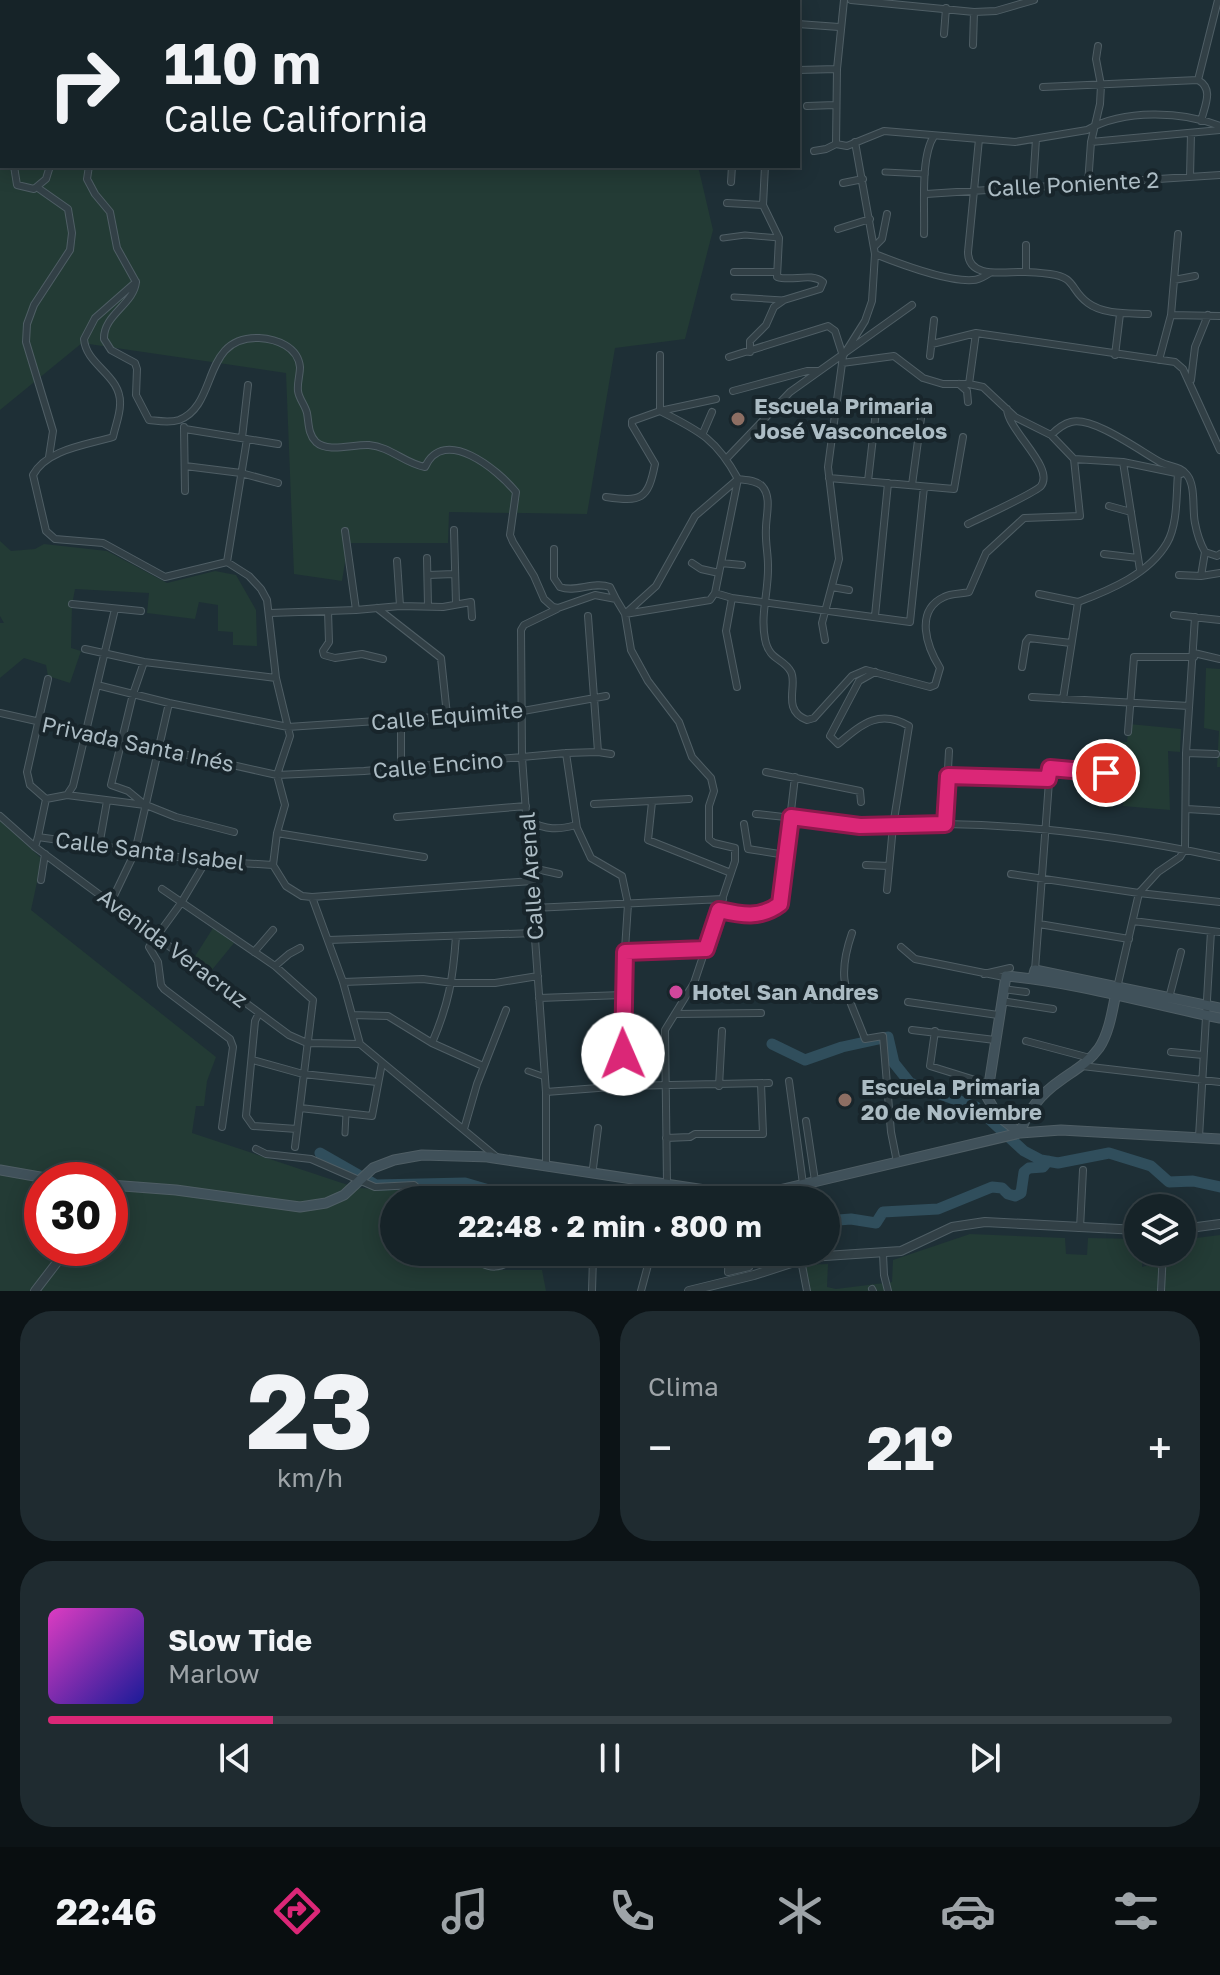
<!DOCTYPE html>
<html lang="es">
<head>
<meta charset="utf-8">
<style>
	body { margin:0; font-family:"Golos Text",sans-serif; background:#1f2b30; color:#f1f3f6; height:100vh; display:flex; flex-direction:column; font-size:30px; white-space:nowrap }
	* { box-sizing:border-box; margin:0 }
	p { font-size:26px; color:#9ea4a8 }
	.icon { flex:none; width:44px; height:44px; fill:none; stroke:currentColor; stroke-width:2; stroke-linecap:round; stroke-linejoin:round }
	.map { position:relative; height:1291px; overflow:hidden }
	.side { display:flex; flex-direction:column; gap:20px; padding:20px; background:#0c1316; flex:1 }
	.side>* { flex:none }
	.guide { position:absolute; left:0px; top:0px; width:800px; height:168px; box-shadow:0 4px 20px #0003,0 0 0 2px #354045; background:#162328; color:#f1f3f6; overflow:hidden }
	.buttons { position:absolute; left:1124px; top:1194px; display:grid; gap:16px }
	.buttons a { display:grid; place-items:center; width:72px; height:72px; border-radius:50%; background:#162328; box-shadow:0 4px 20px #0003,0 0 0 2px #354045; font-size:40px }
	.speed { position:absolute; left:24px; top:1162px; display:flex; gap:16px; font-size:40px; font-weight:700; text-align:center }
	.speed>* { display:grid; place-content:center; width:104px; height:104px; border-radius:50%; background:#162328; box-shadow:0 4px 20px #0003,0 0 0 2px #354045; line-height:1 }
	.speed .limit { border:12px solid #d22; background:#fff; color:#111 }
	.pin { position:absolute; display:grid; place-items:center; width:68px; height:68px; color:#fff; margin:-34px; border:4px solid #fff; border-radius:50%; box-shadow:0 2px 8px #0007 }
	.me { position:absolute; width:88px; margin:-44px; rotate:359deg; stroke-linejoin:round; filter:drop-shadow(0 0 6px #0008) }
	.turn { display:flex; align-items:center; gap:28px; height:168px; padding:0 32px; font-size:36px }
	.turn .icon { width:104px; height:104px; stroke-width:2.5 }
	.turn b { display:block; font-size:56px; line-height:68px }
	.big { font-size:60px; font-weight:700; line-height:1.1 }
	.side .tile { flex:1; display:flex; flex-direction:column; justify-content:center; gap:12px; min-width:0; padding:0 28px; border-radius:32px; background:#1f2b30 }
	.side .dial { align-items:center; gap:0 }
	.dial b { font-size:104px; line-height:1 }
	.song { display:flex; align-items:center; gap:24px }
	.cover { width:96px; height:96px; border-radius:12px; background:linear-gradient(135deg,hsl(310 70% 55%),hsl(240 70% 35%)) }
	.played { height:8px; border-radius:4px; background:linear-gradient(90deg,#db2777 20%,#354045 20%) }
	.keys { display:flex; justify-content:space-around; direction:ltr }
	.heat { display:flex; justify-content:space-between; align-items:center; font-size:44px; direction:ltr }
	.side .tiles { flex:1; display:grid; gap:20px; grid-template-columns:1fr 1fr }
	.tile:last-child { grid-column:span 2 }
	.trip { position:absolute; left:380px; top:1186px; width:460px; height:80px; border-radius:40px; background:#162328; box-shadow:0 4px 20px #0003,0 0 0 2px #354045; font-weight:700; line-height:80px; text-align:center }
	.dock { display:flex; height:128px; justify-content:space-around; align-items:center; background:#090e10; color:#9ea4a8 }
	.dock .icon { width:56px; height:56px }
	.dock .on { color:#db2777 }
	.dock b { font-size:36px; color:#f1f3f6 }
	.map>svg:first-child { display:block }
	.green { fill:#233b35; fill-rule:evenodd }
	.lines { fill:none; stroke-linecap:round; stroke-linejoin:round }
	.river { stroke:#304e5c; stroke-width:11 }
	.pedestrian-casing { stroke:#4f5e65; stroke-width:7 }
	.minor-casing { stroke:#4f5e65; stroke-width:8 }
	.tertiary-casing { stroke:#4f5e65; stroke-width:10 }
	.secondary-casing { stroke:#4f5e65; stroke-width:11 }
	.pedestrian { stroke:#324046; stroke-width:5 }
	.minor { stroke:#324046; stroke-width:6 }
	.tertiary { stroke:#324046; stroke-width:8 }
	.secondary { stroke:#40515a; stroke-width:9 }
	.route-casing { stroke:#8e194d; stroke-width:20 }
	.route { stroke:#db2777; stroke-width:14 }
	.education-dot { fill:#8d6e63; stroke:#18252b; stroke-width:3 }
	.hotel-dot { fill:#d1479c; stroke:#18252b; stroke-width:3 }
	.labels { text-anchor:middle; stroke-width:8; stroke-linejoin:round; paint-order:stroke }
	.street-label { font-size:22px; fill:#acbcc4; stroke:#18252b }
	.poi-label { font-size:22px; font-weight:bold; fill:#acbcc4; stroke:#18252b; text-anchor:start }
</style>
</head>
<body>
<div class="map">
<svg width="1220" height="1291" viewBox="0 0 1220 1291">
	<rect width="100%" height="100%" fill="#1e2f36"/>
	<path class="green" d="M 0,0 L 774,0 L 2,2 L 2,166 L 698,166 L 713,230 L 685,339 L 615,348 L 587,514 L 449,512 L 448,543 L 348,543 L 342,581 L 294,574 L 286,373 L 82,343 L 0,410 Z
		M 0,541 L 11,551 L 35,549 L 44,544 L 107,551 L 167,583 L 215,571 L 236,575 L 256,610 L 257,646 L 233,645 L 233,632 L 218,631 L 218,605 L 199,602 L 195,619 L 147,613 L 149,593 L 75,589 L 72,605 L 71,648 L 81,651 L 70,683 L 48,676 L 46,665 L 24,658 L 0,678 L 0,623 L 4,623 L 0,616 Z
		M 1206,668 L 1220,669 L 1220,767 L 1217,767 L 1219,731 L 1204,728 Z
		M 1129,724 L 1181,729 L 1180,752 L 1168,751 L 1170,810 L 1123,806 L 1125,757 L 1102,757 L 1102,740 L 1127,742 Z
		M 0,820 L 42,859 L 31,910 L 216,1057 L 207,1081 L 204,1106 L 196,1106 L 192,1133 L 357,1188 L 517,1195 L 511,1200 L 394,1200 L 394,1252 L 467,1252 L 489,1270 L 542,1270 L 546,1291 L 0,1291 ZM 42,1180 L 110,1180 L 110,1248 L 42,1248 Z
		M 213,928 L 234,943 L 211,971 L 194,958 Z
		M 970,1234 L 1065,1238 L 1066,1254 L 1087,1255 L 1088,1238 L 1138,1239 L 1138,1252 L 1143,1252 L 1142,1267 L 1185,1255 L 1188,1239 L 1220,1235 L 1220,1291 L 806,1291 L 803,1265 L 828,1264 L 827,1287 L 836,1289 L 892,1282 L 893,1260 Z"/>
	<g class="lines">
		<path class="river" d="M 772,1044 L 805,1060 L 842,1047 L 888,1037 L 894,1063 L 910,1083 L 976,1107 L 1024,1151 L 1041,1160 L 1058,1163 L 1109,1153 L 1151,1166 L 1169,1182 L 1193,1181 L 1220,1187
			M 320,1153 L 376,1185 L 465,1183 L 489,1190 L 507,1200
			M 599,1200 C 617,1194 631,1194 649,1200
			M 781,1200 L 799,1195 L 804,1200
			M 826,1221 L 851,1219 L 876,1223 L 883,1212 L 938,1209 L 992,1187 L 1002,1188 L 1008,1194 L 1015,1196 L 1021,1193 L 1024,1172 L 1029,1168 L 1043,1167 L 1048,1161"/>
		<g class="pedestrian-casing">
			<path id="pedestrian" d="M 885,172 L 925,174
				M 723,238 L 745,235 L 779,238
				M 734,297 L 783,300
				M 528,1071 L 545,1077
				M 345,1133 L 346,1114"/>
		</g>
		<g class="minor-casing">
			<path id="minor" d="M 16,0 L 19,2
				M 851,0 L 974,12 L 996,11 L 1034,0
				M 798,24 L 839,27
				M 944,34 L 946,8
				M 973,45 L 974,12
				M 798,70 L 837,69
				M 1198,80 L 1218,0
				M 1198,80 C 1214,89 1205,105 1201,121
				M 1043,87 L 1198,80
				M 807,106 L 835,105
				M 979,139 L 968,252 C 968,280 1006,271 1025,272 C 1033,272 1042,273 1050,274 C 1076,277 1070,290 1088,303 C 1104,315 1130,313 1148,314
				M 1091,142 L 1220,130
				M 836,144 L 847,146 L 884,131 L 1015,142 L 1087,130 C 1124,109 1182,111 1220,126
				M 836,144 L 837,69 L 844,0
				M 814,151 L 826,149 L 836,144
				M 14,166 L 17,185 L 34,189 L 46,179 L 50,166
				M 89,166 L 87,179 L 95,194 L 110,212 L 117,248 L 136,282 L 95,318 L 84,339 C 86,366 122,375 120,405 C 120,415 115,427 113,437 C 87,445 47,449 33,475 L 46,531 L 55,539 L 103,543 L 165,577 L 227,562
				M 1190,177 L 1191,133
				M 731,182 L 732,166
				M 843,183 L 863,179
				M 1088,184 L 1091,142 L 1100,104 L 1101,85 L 1096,59 L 1098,46
				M 1033,185 L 1036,139
				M 38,188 L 68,209 L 72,233 L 70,250 L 34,305 L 27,324 L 26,342 L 53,431 L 49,457
				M 926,194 L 1220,175
				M 727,203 L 763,205
				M 838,229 L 870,219
				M 924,234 C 925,208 920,157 934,136
				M 1026,245 L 1026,271
				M 875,246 L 882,239 L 887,214
				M 875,254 C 900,264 947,282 973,280 C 980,280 984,276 990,273
				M 734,272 L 777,272
				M 1174,280 L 1195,276
				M 136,282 C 134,304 103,315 104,339 L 111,350 L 135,363 L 137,369 L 136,395 L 149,420 C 159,421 169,423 179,420 C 219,405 201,336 259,338 C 277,339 298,347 300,367 C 300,375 297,383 298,391 C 299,399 305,405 307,413 C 309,424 308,434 316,442 C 328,453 353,444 369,445 C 391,447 404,463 425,467 C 444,425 498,470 516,492 L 510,535 L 513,542 L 534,576 L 544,599 L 553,607 L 558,608 L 595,595 L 616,599 L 625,614 L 710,600 L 715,593 L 738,479
				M 1171,315 L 1220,316
				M 932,344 L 976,333 L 1175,362 L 1183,369 L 1220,450
				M 750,352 L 750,341 L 766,325 L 774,307 L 784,300 L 820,289 L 823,282 C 811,272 792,282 777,277 L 779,238 L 763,205 L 765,166
				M 660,355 L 660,411
				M 1115,355 L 1120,314
				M 930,356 L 934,320
				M 729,357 L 828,326 L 835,331 L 843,356
				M 1159,360 L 1171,315 L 1178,234
				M 1191,380 L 1195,347 L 1208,315
				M 959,384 L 967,391 L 968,402
				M 969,384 L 976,333
				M 733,391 L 807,371 L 818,371
				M 662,412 C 700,431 717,440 738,479
				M 184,427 L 185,491
				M 185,429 L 278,444
				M 703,433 L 712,412
				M 1051,435 C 1057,429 1063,424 1071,422 C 1093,416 1140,451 1160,462 C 1169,467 1181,466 1187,475 C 1196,486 1192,510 1195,523 C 1197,534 1200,543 1205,552
				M 242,438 L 248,385
				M 727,458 L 790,392 L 912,305
				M 1074,459 L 1123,462 L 1181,474
				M 1123,462 L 1140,570
				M 185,466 L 241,473 L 278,483
				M 829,478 L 954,489 L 963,437
				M 738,479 C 746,480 756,480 762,486 C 772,497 766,515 766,528 C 765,541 768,553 768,565 C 769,590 760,614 765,639 C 769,661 784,658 791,672 C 798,685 781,710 807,720 L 814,718 L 852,676 L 866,670 L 930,687 L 935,685 L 940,668 C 927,647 914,611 944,597 C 951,593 961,594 969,592 L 986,553 L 1024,518 L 1080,516 L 1074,459 L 1051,435 L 1015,417 L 983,387 L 969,384 L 943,384 L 923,378 L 894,356 L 842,363
				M 868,481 L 876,411
				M 912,485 L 922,411
				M 606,497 C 641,502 648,500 655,464 L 632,425 L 632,421 L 660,411 L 716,399
				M 1109,506 L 1131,512
				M 968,524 C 982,517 1035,493 1041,486 C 1055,467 1008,431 1007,409
				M 454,530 L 456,604
				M 345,531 L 356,610
				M 554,549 L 554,578 L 560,587 C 576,593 593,581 610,587 L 616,599
				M 1205,552 L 1217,556 L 1220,554
				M 1104,554 L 1138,558
				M 427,558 L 428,606
				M 397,561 L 400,606
				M 227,562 L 249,576 L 261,589 L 267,600 L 276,678 L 290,736 L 277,775 L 285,805 L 277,833 L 273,865 L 286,886 L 302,896 L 312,897 L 532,881
				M 227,562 L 247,439
				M 692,563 L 701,569 L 719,573
				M 721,563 L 742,565
				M 428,575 L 454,574
				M 1179,575 L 1201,576 L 1220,573
				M 1201,576 L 1205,552
				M 832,587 L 849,590
				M 715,593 L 732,598 L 910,622 L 924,487
				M 1039,594 L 1078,602
				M 732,598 L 726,631 L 737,687
				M 1078,602 C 1110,590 1149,574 1167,543 C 1178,524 1176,495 1178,474
				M 72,604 L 141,611
				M 377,608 L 441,658 L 447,715
				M 328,611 L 329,642 L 323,651 L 324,655 L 335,658 L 362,654 L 383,659
				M 270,613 L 356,610 L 400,606 L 443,607 L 471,602 L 472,617
				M 1174,615 L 1220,620
				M 588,616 L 598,752
				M 875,616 L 888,483
				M 825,640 L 822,623 L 839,559 L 828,467 L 832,437 L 843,356 L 865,321 L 872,301 L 875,254 L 855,142
				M 85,649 L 144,662 L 276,678
				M 1194,653 L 1220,659
				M 144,662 L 133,694 L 111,785 L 128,791 L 145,805
				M 1022,667 L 1026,642 L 1029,638 L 1071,643
				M 875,672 L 859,681 L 830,736 L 838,744 C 861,725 879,708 909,726 L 893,826 L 887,890
				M 97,685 L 169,703 L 288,727 L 523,711 L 606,696
				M 1032,697 L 1189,706
				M 1063,699 L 1078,602
				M 0,713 L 277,775 L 364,771 L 566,753 L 598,752 L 611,754
				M 1128,732 L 1134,657 L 1194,657
				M 566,753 L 577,828 L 591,858 L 622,876 L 628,904 L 622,995 L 624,1086
				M 1186,753 L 1216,754
				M 401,768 L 401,719
				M 766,772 L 860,791 L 861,802
				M 948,776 L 1048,779
				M 67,795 L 73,786 L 115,609
				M 46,799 L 30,785 L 27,772 L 48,679
				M 46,799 L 67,795 L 145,805
				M 652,802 L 648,840 L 731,873
				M 594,804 L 689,799
				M 146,805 L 176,817 L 234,832
				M 1187,809 L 1220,811
				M 756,814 C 790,817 825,823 860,826 C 889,828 917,823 946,824 C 1038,825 1130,838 1220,857
				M 0,816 L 35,847 L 289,1035 L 307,1043 L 360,1044
				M 397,817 L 526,806
				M 529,821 C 546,830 558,830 576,825
				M 744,824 L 748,849 L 786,855
				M 945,824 L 949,751
				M 277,833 L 424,857
				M 38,837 L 46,799
				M 99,846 L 107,801
				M 35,847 L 38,837 L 206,861 L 273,865
				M 206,861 L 181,903 L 149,947 L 158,962 L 161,985 L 164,989 L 230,1039 L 233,1047 L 222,1127
				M 866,865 L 889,866
				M 532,868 L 559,874
				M 1011,874 L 1139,893 L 1220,902
				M 41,880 L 45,854
				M 162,889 L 275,966 L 313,1000 L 295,1147
				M 312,897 L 343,982 L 360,1044
				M 111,902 L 135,852 L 169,703
				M 533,908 L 723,899
				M 719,910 C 742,916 760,919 780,904 L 795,777
				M 1133,921 L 1220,932
				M 1039,924 L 1129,939
				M 852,933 C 835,982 848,993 865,1039 L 883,1036 L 891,1132 L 897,1162
				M 328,940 L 535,933
				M 901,947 L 915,959 L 1004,977
				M 254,952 L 273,930
				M 625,952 L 706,949
				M 275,966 L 289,954 L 300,948
				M 1035,970 L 1050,768 L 1106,773
				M 984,974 L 1010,968
				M 343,982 L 423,979 L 453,983 L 495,983 L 538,976
				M 1117,988 L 1139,893 L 1158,872 L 1180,857 L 1185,849 L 1186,753 L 1195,617
				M 1003,989 L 1026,992
				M 539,998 L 622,995
				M 1169,998 L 1181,952
				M 1001,1001 L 1053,1009
				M 908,1002 L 998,1015
				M 259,1013 L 255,1021 L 246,1116 L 253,1126 L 297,1129
				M 675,1014 L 761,1013
				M 352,1015 L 388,1016 L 432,1043 L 483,1066
				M 912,1030 L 995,1040
				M 935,1031 L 930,1066 L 988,1084
				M 1026,1041 L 1090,1058
				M 432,1043 C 449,1003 453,979 456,936
				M 360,1044 L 499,1159
				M 1171,1052 L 1203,1055
				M 253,1060 L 303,1074 L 377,1082
				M 1082,1066 L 1220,1082
				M 789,1081 L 803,1184
				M 719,1086 L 722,1031
				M 546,1092 L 624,1086 L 769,1083
				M 300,1108 L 372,1116 L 382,1063
				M 806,1121 L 815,1181
				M 464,1129 L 477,1084 L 506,1010
				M 1199,1137 L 1211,931
				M 666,1138 L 690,1137 L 695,1134 L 763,1134 L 761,1084
				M 256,1149 L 266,1154 L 311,1159 L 375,1187 L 414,1185 L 430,1200
				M 546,1166 L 546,1092 L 522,757 L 521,630 L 524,625 L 557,609
				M 593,1168 L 598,1128
				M 667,1183 L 665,1030 L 694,983 L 735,861 L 735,848 L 714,843 L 709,839 L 709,806 L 714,791 L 711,778 L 692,757 L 679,722 L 648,681 L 631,650 L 625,614 L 656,586 L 695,516 L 738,479
				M 1080,1228 L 1083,1170
				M 466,1252 C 489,1273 501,1270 525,1252
				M 729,1252 L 728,1272 L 749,1267 L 740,1252
				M 883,1254 L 884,1275 L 888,1291
				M 801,1260 L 807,1291
				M 647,1261 L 671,1252
				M 872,1289 L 873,1291
				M 592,1291 L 593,1257
				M 641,1291 L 648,1265 L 644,1252
				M 1161,1291 L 1163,1252"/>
		</g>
		<g class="tertiary-casing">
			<path id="tertiary" d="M 1182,1229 L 1220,1224
				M 35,1291 L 68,1248
				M 689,1291 L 754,1275 L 810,1257 L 901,1251 L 952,1227 L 985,1222 L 1138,1230"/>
		</g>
		<g class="secondary-casing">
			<path id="secondary" d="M 1033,977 L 1035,970 L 1220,1008
				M 1117,988 C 1113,1006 1110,1032 1099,1048 C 1089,1062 1075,1070 1061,1080 C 1042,1093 1027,1111 1020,1133 L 998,1116 L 987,1097 L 1006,976 C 1073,982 1139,1001 1205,1015 L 1220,1018
				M 487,1157 L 725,1193 L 763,1194 L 1020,1133 L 1061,1130 L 1220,1139
				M 0,1170 L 57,1180
				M 110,1185 L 176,1190 L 300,1207 L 326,1203 L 344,1195 L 373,1168 L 394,1160 L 422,1155 L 491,1157"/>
		</g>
		<use href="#pedestrian" class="pedestrian"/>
		<use href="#minor" class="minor"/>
		<use href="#tertiary" class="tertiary"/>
		<use href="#secondary" class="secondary"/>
	</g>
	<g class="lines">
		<g class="route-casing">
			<path id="route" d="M 623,1054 L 625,952 L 706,949 L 719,910 C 742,915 760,919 780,904 L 791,817 L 860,826 L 945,824 L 948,776 L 1048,779 L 1050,768 L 1106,773"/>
		</g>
		<use href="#route" class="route"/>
	</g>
	<g class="education-dot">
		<circle cx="738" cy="419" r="8"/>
		<circle cx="845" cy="1100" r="8"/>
	</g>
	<circle class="hotel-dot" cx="676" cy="992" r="8"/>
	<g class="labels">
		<g class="street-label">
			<text transform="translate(1073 184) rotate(-3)" y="8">Calle Poniente 2</text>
			<text transform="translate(447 716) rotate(-5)" y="8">Calle Equimite</text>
			<text transform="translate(138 744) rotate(12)" y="8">Privada Santa Inés</text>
			<text transform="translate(438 765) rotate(-5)" y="8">Calle Encino</text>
			<text transform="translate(150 851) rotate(7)" y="8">Calle Santa Isabel</text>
			<text transform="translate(531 876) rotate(-94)" y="8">Calle Arenal</text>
			<text transform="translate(173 948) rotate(37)" y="8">Avenida Veracruz</text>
		</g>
		<g class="poi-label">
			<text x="754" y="414">Escuela Primaria<tspan x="754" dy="25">José Vasconcelos</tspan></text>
			<text x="692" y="1000">Hotel San Andres</text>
			<text x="861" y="1095">Escuela Primaria<tspan x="861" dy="25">20 de Noviembre</tspan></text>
		</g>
	</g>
</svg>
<div class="buttons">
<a><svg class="icon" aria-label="layers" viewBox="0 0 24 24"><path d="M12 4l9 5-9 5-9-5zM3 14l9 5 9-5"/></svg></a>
</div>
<div class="speed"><div class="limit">30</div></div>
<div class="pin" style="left:1106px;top:773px;background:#d93025"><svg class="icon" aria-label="arrive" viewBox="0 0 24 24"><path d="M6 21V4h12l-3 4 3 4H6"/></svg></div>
<svg class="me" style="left:623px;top:1054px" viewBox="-20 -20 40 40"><circle r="19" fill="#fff"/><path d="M0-13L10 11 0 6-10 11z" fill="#db2777"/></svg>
<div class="trip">22:48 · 2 min · 800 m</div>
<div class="guide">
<div class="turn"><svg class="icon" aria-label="right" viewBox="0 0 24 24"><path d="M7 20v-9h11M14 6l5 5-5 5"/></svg><div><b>110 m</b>Calle California</div></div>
</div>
</div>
<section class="side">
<div class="tiles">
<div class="tile dial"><b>23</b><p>km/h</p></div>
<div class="tile"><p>Clima</p>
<div class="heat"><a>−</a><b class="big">21°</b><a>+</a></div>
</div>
<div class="tile">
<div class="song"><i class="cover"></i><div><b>Slow Tide</b><p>Marlow</p></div></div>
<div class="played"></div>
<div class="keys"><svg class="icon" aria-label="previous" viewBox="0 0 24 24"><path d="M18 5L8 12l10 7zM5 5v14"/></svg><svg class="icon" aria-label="pause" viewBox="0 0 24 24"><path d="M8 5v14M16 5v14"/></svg><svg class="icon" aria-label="next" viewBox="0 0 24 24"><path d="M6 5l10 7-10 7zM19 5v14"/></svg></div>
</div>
</div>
</section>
<nav class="dock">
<b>22:46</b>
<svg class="icon on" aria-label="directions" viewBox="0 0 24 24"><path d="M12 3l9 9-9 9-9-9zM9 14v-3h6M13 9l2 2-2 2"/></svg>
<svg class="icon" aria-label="music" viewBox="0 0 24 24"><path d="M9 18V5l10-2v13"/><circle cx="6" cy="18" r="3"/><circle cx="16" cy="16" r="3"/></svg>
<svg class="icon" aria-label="phone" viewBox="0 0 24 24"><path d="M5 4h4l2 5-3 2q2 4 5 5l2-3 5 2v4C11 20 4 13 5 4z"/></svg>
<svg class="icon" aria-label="climate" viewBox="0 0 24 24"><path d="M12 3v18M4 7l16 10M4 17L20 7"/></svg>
<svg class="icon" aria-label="car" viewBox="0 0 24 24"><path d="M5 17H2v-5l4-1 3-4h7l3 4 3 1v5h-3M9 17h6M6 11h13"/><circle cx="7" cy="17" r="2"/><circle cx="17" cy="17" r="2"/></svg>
<svg class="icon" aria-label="filters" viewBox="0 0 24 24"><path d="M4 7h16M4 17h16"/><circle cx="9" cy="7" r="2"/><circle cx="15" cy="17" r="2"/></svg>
</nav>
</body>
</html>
